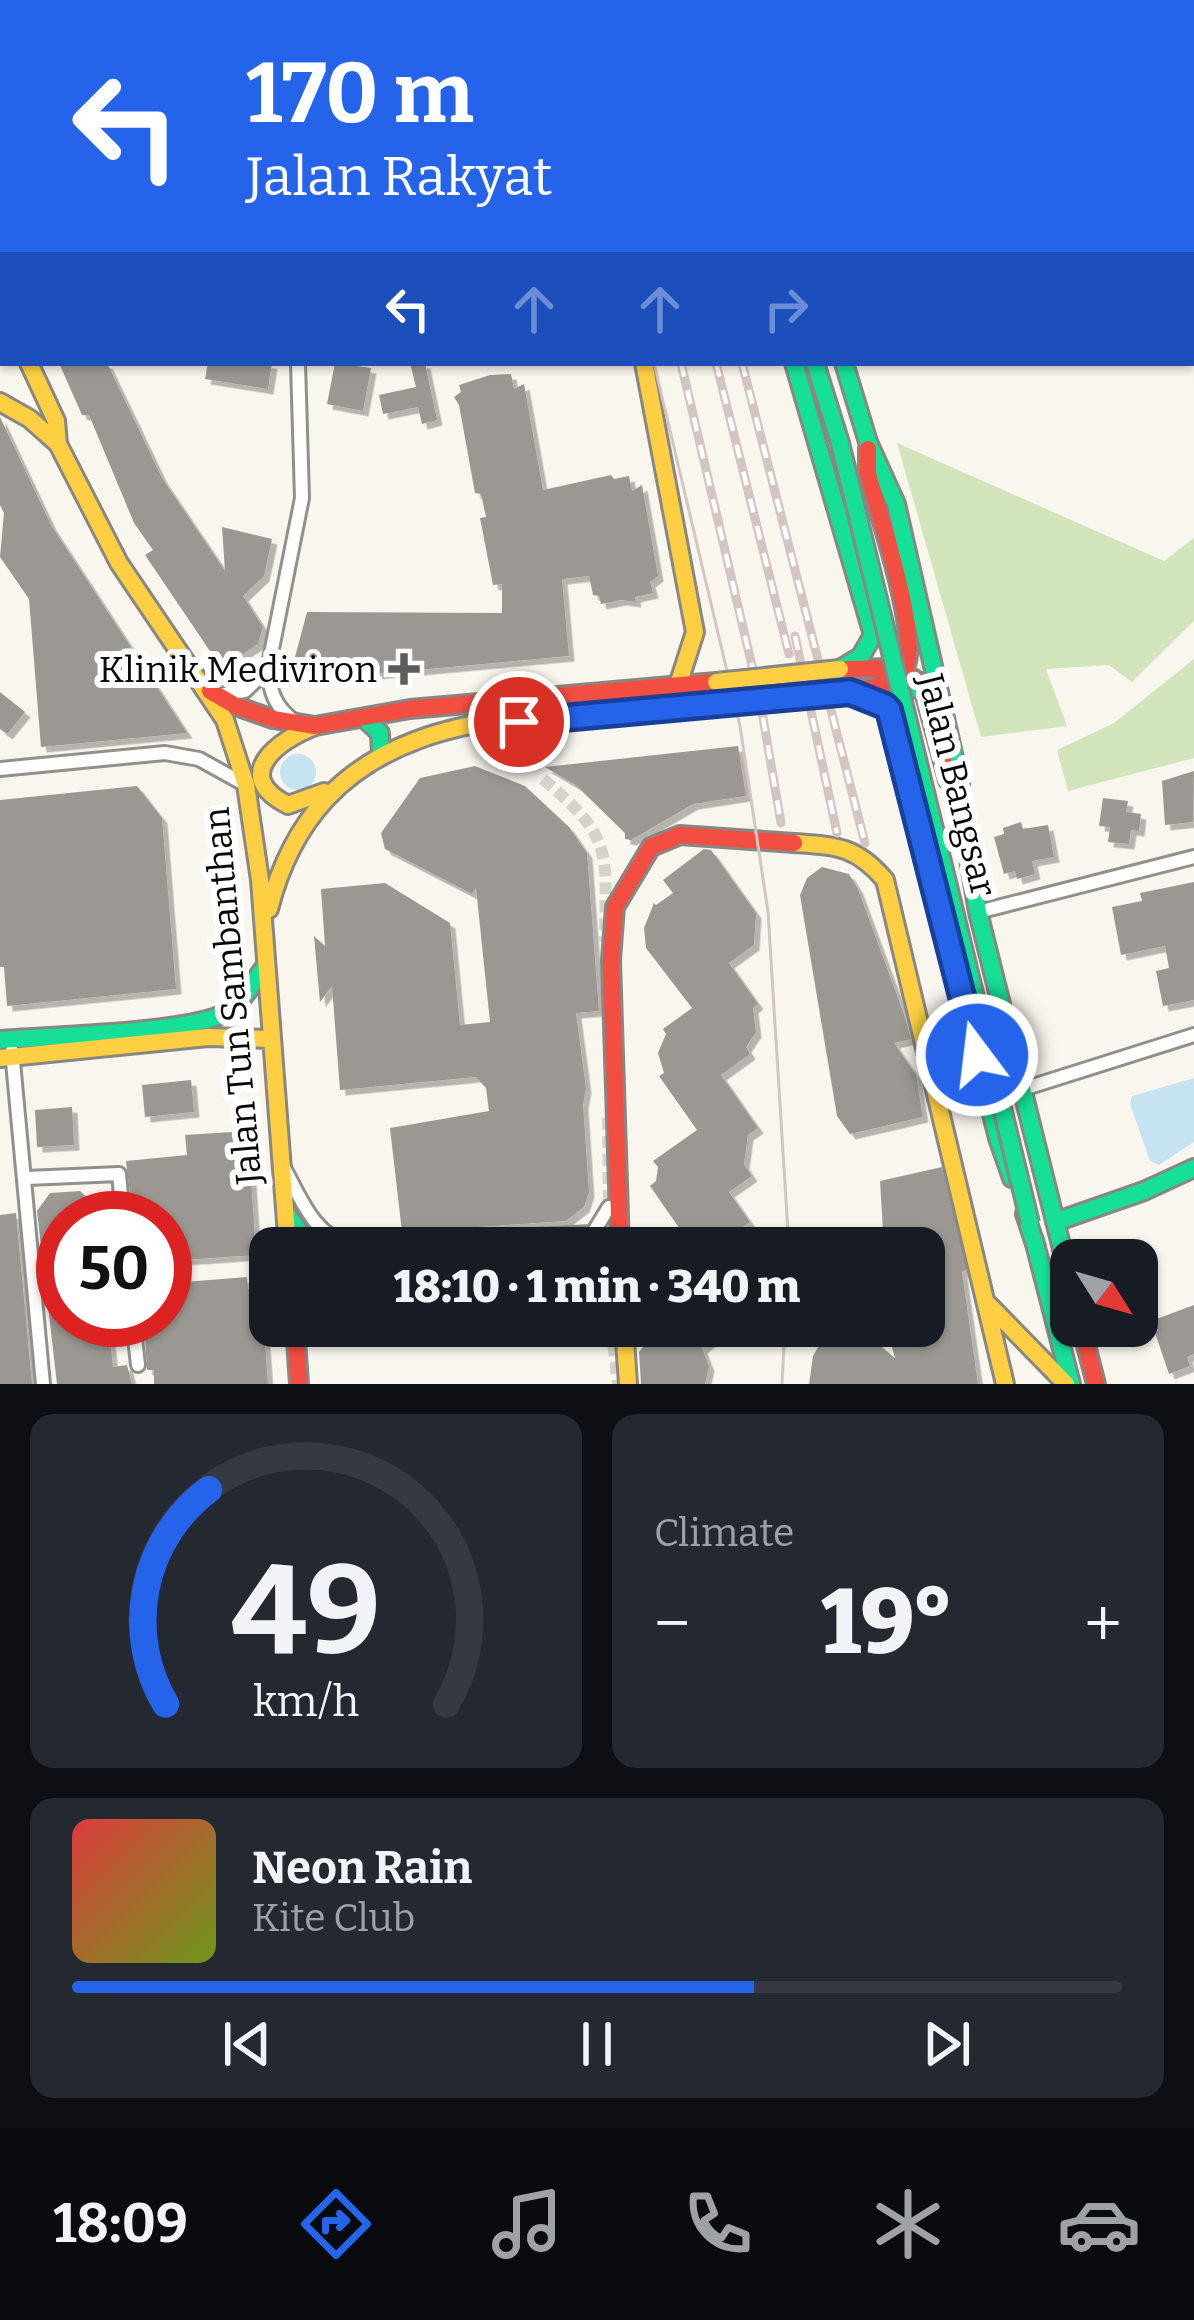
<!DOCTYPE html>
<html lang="en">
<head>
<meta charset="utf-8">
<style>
	body { margin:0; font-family:Bitter,serif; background:#242831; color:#f1f3f6; height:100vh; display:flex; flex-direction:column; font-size:45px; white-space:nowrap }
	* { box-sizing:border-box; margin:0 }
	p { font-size:39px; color:#9ea1a6 }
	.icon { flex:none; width:66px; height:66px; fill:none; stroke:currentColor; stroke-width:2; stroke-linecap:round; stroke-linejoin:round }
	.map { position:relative; height:1384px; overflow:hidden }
	.drawer { display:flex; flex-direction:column; gap:30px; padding:30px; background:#0d0f14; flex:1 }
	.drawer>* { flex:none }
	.top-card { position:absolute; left:0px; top:0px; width:1194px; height:366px; box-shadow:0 3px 9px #0004; background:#2563eb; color:#fff; overflow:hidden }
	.needle { width:78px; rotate:127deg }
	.fabs { position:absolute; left:1050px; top:1239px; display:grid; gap:24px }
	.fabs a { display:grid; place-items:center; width:108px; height:108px; border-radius:24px; background:#171b24; box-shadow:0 3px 9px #0004; font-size:60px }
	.speed { position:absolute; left:36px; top:1191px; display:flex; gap:24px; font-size:60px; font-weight:700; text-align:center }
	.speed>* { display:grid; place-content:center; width:156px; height:156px; border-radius:50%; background:#171b24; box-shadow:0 3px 9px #0004; line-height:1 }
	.speed .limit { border:18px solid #d22; background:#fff; color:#111 }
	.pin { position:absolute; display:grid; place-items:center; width:102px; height:102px; color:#fff; margin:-51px; border:6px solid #fff; border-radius:50%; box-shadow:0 3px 12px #0007 }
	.me { position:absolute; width:132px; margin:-66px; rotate:345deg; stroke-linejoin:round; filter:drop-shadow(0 0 9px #0008) }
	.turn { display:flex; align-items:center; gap:42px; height:252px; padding:0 48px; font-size:54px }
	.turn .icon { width:156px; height:156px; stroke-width:2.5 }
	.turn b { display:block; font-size:84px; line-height:102px }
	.lanes { display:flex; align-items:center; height:114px; padding:0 48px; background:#0003; justify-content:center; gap:60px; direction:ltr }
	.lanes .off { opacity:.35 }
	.big { font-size:90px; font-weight:800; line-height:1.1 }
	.drawer .card { flex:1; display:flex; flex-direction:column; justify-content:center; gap:18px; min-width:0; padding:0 42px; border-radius:24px; background:#242831 }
	.drawer .dial { align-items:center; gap:0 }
	.dial svg { height:312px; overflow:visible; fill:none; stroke:#363941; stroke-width:7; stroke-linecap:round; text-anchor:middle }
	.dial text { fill:#f1f3f6; stroke:none }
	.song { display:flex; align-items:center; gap:36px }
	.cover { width:144px; height:144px; border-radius:18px; background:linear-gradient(135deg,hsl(0 70% 55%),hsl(80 70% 35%)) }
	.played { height:12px; border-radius:6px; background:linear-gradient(90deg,#2563eb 65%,#363941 65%) }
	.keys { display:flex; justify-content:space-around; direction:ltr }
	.heat { display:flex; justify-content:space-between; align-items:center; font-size:66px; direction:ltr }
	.drawer .tiles { flex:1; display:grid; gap:30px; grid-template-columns:1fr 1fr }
	.card:last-child { grid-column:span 2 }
	.trip { position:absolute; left:249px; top:1227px; width:696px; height:120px; border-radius:24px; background:#171b24; box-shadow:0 3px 9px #0004; font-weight:800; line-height:120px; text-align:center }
	.dock { display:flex; height:192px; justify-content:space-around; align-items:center; background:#090b0e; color:#9ea1a6 }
	.dock .icon { width:84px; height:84px }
	.dock .current { color:#2563eb }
	.dock b { font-size:54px; color:#f1f3f6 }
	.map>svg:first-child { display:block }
	.forest { fill:#d2e4bc }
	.water { fill:#c5e3f1 }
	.building { fill:#9b9894; filter:url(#shadow) }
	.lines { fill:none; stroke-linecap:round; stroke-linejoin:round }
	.street-tunnel { stroke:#d5d3cb; stroke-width:12; stroke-dasharray:12 6; stroke-linecap:butt }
	.street-casing { stroke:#92908c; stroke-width:18 }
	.fast-casing { stroke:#888783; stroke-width:22 }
	.slow-casing { stroke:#888783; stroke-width:22 }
	.jam-casing { stroke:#888783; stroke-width:22 }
	.street { stroke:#fefefc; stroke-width:12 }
	.fast { stroke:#16e098; stroke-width:16 }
	.slow { stroke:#ffcf43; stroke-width:16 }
	.jam { stroke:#f24e42; stroke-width:16 }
	.tram { stroke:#d5c4c4; stroke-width:3 }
	.rail-casing { stroke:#d5c4c4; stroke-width:9 }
	.rail { stroke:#fff; stroke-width:4.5; stroke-dasharray:14; stroke-linecap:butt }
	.fast-bridge-casing { stroke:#888783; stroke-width:22; stroke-linecap:butt }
	.slow-bridge-casing { stroke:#888783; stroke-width:22; stroke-linecap:butt }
	.jam-bridge-casing { stroke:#888783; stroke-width:22; stroke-linecap:butt }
	.fast-bridge { stroke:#16e098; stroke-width:16 }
	.slow-bridge { stroke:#ffcf43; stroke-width:16 }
	.jam-bridge { stroke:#f24e42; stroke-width:16 }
	.route-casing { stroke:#184099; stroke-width:30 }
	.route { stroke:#2563eb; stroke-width:21 }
	.poi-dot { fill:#5e5d59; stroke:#fff; stroke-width:4.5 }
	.labels { text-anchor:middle; stroke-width:12; stroke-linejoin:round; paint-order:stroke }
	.poi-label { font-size:36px; fill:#0a0a0a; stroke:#fff; text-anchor:end }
	.street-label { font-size:36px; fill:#0a0a0a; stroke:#fff }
</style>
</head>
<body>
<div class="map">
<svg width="1194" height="1384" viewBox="0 0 1194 1384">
	<defs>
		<filter id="shadow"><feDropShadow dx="5.5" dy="5.5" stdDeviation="0" flood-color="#0004"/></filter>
	</defs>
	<rect width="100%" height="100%" fill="#f9f6ed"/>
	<path class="forest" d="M 897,443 L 1164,561 L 1194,538 L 1194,621 L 1132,682 L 1109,665 L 1046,669 L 1067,726 L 981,737 Z
		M 1194,659 L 1194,758 L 1068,791 L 1057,750 L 1114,723 Z"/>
	<path class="water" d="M280 772a18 18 0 1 1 36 0a18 18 0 1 1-36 0Z
		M 1194,1078 L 1194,1142 L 1159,1165 L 1150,1161 L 1130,1104 L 1132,1096 Z"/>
	<path class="building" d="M 59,363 L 107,363 L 162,478 L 225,571 L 222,527 L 272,539 L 264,576 L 243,596 L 263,627 L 258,644 L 230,663 L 216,660 L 145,555 L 153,550 L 134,523 L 89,415 L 82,415 Z
		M 208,363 L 272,363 L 268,389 L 205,379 Z
		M 335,363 L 371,368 L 363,411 L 327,404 Z
		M 410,363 L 425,363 L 437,420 L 422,424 L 418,407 L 383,414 L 379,395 L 416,387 Z
		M 511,374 L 514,389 L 524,384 L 543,490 L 611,475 L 614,479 L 629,476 L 632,491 L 642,485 L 658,576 L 650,582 L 653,593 L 635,597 L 636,602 L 621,600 L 601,604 L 599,596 L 593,595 L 589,576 L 562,579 L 569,656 L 298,681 L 291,672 L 307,612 L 502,613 L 502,584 L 493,585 L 480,518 L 486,517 L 481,494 L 475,493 L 459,405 L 454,397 L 461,392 L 459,385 L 490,375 Z
		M 0,417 L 51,525 L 187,733 L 41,747 L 29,599 L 0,557 L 4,513 L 0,505 Z
		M 0,692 L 25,712 L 7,734 L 0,729 Z
		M 738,746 L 746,796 L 693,804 L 631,840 L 625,839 L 625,833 L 577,786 L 545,767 Z
		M 475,766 L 525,786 L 569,827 L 587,853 L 599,1011 L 576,1013 L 586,1088 L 583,1104 L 589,1192 L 584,1207 L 566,1221 L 402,1232 L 390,1128 L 489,1111 L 486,1088 L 476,1077 L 340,1090 L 332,986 L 320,1002 L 314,936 L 325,946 L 321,889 L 385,883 L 450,923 L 460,1025 L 490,1022 L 476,888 L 472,894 L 385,849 L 381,833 L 420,778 Z
		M 1194,771 L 1193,822 L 1165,825 L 1162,781 Z
		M 137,786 L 162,818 L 176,989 L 7,1006 L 4,967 L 0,967 L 0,800 Z
		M 1103,798 L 1128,801 L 1126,812 L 1141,814 L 1139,831 L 1131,830 L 1129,844 L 1108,842 L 1110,827 L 1099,826 Z
		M 1021,822 L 1023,829 L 1048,825 L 1054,857 L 1032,861 L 1035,874 L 1017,879 L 1015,871 L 1004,874 L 994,837 L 1004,834 L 1003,828 Z
		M 704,849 L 711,850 L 756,913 L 754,945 L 729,963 L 758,1004 L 753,1008 L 756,1032 L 746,1047 L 750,1054 L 721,1075 L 758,1128 L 748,1135 L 744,1164 L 752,1176 L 729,1192 L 750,1222 L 713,1248 L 693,1248 L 650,1186 L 656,1181 L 658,1167 L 653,1161 L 697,1130 L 659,1076 L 664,1073 L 658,1053 L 666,1034 L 663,1029 L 692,1008 L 646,948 L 644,928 L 654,903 L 656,905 L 673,893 L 663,880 Z
		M 822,867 L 849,874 L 858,889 L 905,1017 L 911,1039 L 894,1043 L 916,1075 L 923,1117 L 850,1134 L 837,1116 L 800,895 L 807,878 Z
		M 1194,882 L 1194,1000 L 1163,1006 L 1156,971 L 1169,968 L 1165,946 L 1121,955 L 1112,907 L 1142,901 L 1140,893 Z
		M 191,1080 L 194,1112 L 145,1117 L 142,1085 Z
		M 72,1107 L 74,1145 L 37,1147 L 35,1110 Z
		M 248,1131 L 256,1255 L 183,1260 L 185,1282 L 247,1277 L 248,1289 L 261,1288 L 268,1384 L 154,1384 L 154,1370 L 147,1370 L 144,1320 L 165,1320 L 165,1218 L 133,1218 L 126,1161 L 187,1155 L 185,1135 Z
		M 942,1167 L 967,1269 L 962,1272 L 978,1384 L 809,1384 L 813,1356 L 823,1338 L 833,1331 L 854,1328 L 864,1332 L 895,1358 L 886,1326 L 924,1326 L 924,1248 L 884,1248 L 880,1181 Z
		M 80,1191 L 96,1206 L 98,1218 L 63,1218 L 63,1320 L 108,1320 L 113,1367 L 127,1365 L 132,1384 L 57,1384 L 37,1211 L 50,1193 Z
		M 16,1213 L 32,1384 L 0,1384 L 0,1215 Z
		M 1194,1305 L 1194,1354 L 1187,1357 L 1190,1366 L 1169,1374 L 1151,1321 Z
		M 646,1326 L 709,1326 L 717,1336 L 702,1348 L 709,1366 L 705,1384 L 641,1384 L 639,1352 L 653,1334 Z"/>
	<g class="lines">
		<path class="street-tunnel" d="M 543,779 C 616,840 605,853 605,942
			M 608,1118 L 609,1207
			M 611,1326 L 618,1384"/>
		<g class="street-casing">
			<path id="street" d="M 153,0 L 154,3
				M 368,0 L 368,3
				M 920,0 L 921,3
				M 218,695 L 245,691 L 268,669
				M 294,721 C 275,707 270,692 268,669 L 302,498 L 298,363
				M 0,769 L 165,753 L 199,759 L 246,785
				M 978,912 L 1194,857
				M 12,1051 L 43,1384
				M 1020,1090 L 1194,1035
				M 284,1168 C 301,1199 314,1236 351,1245 L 593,1233 L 609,1207
				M 27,1178 L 119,1174 L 123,1218
				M 133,1320 L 138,1365"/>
		</g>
		<g class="fast-casing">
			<path id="fast" d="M 570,0 L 571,3
				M 694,0 L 695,3
				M 740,0 L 741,3
				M 0,98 L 3,97
				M 0,299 L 3,306
				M 794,363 L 873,635 L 861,656 L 840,669
				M 844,363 L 868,442 L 896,504 L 960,784 L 958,795 L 978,912 L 1071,1285
				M 925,692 L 915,688 L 903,690 L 889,710 L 998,1138 L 1012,1178
				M 364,718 L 380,733 L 381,754
				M 0,1040 C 48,1036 193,1033 227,1012 C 243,1002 253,982 264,968
				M 1025,1214 L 1036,1247
				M 289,1217 L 310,1248
				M 1055,1222 L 1144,1191 L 1194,1168
				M 1034,1240 L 1071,1384"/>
		</g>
		<g class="slow-casing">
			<path id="slow" d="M 255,3 L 266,0
				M 29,363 L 56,421 L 58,444 L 119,563 L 225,720 L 246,785 L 260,880 L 288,1248
				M 644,363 L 695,632 L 678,685
				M 0,402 L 30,419 L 58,444
				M 315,726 C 278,740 230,776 288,805 L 324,792
				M 794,843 C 837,846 856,846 885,880 L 1005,1384
				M 269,909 C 325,691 543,717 722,706
				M 0,1058 L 208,1037 L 270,1039
				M 989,1305 L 1066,1384
				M 624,1326 L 628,1384"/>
		</g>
		<g class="jam-casing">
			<path id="jam" d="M 847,669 L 897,668 L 922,684 L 948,780
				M 210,691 L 236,706 L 273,719 L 315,726 L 410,709 L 716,682
				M 846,693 C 866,689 894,686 905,667 C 921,637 878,511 868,474 L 868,449
				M 620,1248 L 611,960 L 615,907 L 651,847 L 680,835 L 794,843
				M 295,1326 L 299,1384
				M 1081,1326 L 1096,1384"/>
		</g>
		<use href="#street" class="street"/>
		<use href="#fast" class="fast"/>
		<use href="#slow" class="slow"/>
		<use href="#jam" class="jam"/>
		<path class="tram" d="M 594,3 L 595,0
			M 654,363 L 740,726 L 768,912 L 789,1248
			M 782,1384 L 785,1326"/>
		<g class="rail-casing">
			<path id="rail" d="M 602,0 L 603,3
				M 640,0 L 641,3
				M 681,363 L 760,700 L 781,823
				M 716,363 L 789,654
				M 742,363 L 865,843
				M 795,636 L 837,833"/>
		</g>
		<use href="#rail" class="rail"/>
		<g class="fast-bridge-casing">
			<path id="fast-bridge" d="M 815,363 L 840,443 L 1030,1223
				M 722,706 L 846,693"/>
		</g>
		<g class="slow-bridge-casing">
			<path id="slow-bridge" d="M 716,682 L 840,669"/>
		</g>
		<g class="jam-bridge-casing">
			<path id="jam-bridge" d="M 589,1248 L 605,1237"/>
		</g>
		<use href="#fast-bridge" class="fast-bridge"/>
		<use href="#slow-bridge" class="slow-bridge"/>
		<use href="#jam-bridge" class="jam-bridge"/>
	</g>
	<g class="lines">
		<g class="route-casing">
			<path id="route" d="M 519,722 L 850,692 L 885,706 L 889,710 L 977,1055"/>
		</g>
		<use href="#route" class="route"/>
	</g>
	<path class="poi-dot" d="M398 651h12v12h12v12h-12v12h-12v-12h-12v-12h12z"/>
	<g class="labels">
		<g class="poi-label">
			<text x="377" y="682">Klinik Mediviron</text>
		</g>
		<g class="street-label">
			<text transform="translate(958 785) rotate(76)" y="13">Jalan Bangsar</text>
			<text transform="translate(232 996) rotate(-95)" y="13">Jalan Tun Sambanthan</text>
		</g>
	</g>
</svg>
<div class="fabs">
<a><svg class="needle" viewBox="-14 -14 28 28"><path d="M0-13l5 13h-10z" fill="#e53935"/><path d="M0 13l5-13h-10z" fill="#9ea1a6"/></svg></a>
</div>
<div class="speed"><div class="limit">50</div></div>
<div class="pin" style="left:519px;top:722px;background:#d93025"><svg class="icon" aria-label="arrive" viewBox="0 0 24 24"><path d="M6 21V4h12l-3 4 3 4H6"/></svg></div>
<svg class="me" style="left:977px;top:1055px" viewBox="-20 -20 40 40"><circle r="17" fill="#2563eb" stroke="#fff" stroke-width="3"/><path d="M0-11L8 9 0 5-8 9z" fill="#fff"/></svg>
<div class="trip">18:10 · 1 min · 340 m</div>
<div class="top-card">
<div class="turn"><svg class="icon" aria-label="left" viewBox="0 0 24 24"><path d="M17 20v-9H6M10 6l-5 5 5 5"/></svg><div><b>170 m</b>Jalan Rakyat</div></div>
<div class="lanes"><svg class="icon" aria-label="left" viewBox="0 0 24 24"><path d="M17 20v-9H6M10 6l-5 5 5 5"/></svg><svg class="icon off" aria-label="ahead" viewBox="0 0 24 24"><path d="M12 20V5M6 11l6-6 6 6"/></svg><svg class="icon off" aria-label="ahead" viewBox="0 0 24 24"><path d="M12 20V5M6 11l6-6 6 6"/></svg><svg class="icon off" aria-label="right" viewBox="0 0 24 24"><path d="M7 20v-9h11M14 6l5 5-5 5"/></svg></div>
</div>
</div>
<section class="drawer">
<div class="tiles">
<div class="card dial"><svg viewBox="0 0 100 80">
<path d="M14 69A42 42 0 1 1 86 69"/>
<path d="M14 69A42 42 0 0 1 25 14" stroke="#2563eb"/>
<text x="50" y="56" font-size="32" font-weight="700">49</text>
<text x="50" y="72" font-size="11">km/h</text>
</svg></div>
<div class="card"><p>Climate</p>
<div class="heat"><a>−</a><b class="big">19°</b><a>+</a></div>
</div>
<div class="card">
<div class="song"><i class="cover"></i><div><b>Neon Rain</b><p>Kite Club</p></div></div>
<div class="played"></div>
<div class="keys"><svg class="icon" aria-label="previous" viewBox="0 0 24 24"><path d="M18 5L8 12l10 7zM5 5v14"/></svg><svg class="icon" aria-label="pause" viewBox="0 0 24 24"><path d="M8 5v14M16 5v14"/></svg><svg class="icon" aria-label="next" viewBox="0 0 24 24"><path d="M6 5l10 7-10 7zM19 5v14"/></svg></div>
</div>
</div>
</section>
<nav class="dock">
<b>18:09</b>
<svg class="icon current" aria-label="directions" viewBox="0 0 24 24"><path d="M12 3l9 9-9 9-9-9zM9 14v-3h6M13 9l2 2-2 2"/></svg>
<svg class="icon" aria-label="music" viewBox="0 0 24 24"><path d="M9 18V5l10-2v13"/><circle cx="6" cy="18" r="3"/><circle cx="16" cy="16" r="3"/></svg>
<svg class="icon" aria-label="phone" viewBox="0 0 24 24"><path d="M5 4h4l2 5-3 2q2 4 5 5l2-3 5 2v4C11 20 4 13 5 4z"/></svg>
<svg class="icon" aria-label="climate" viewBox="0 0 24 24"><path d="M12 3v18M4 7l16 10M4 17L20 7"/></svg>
<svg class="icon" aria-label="car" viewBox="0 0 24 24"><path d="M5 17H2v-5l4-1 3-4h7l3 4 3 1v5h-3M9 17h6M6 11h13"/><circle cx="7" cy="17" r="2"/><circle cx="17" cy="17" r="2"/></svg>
</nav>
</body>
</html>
